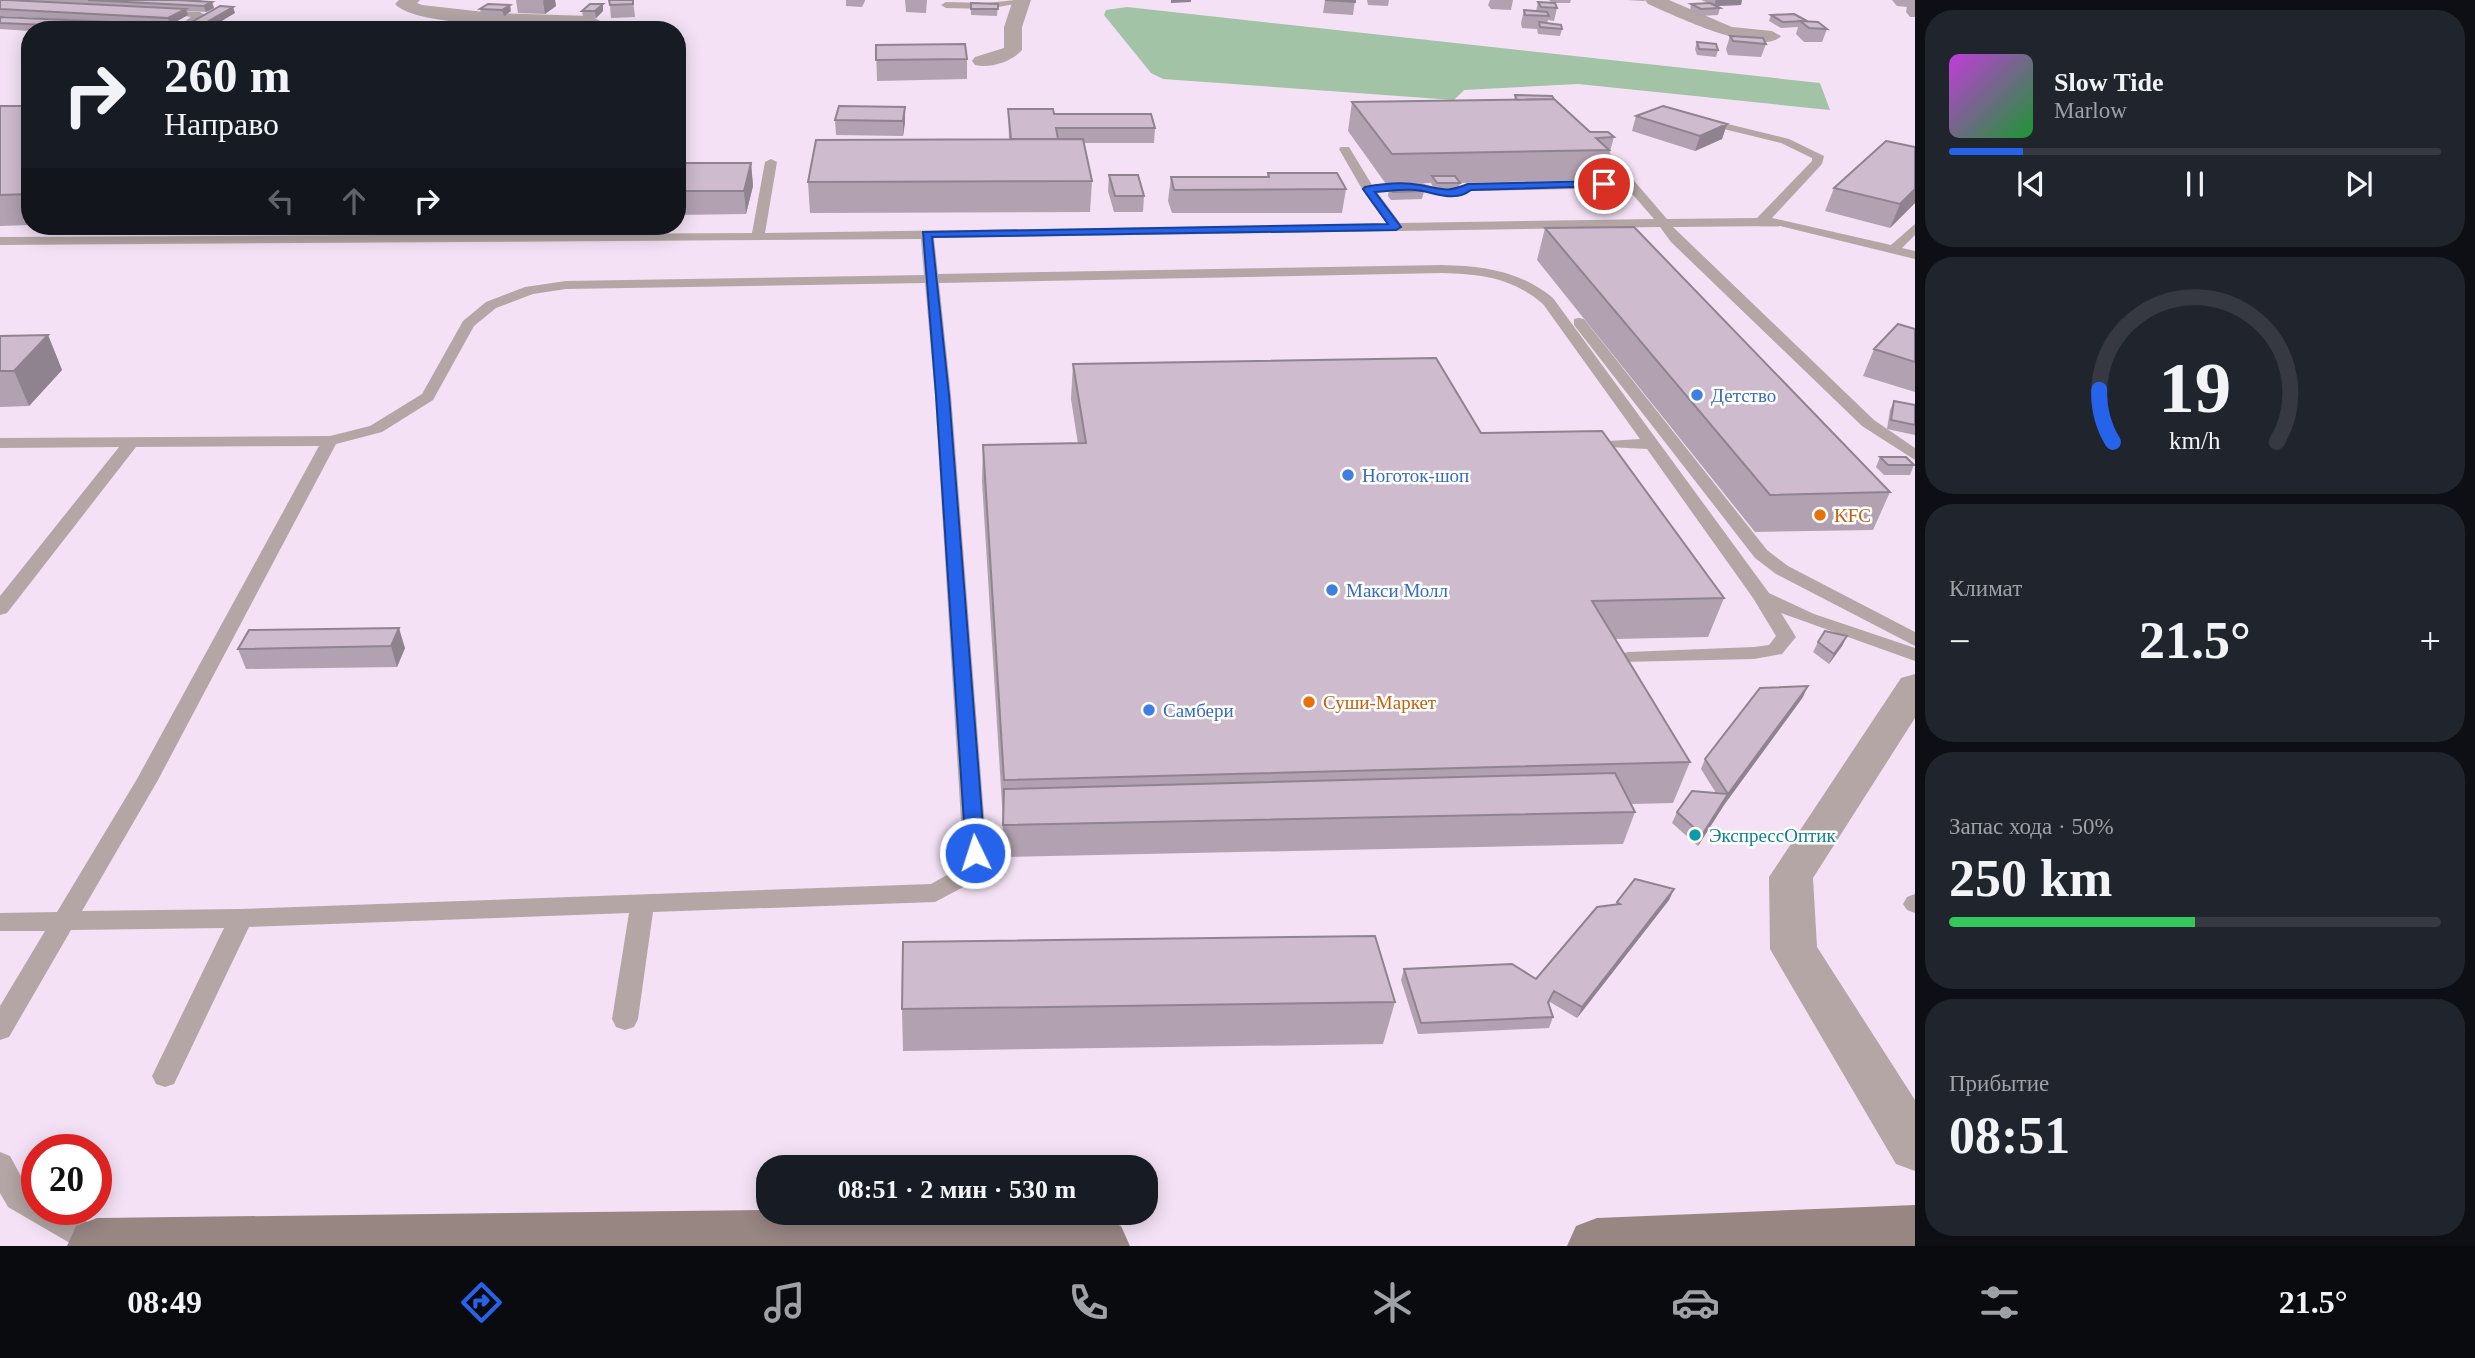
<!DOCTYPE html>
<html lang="ru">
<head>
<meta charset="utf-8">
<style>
	body { margin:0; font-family:Georgia,serif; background:#20242c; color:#f1f3f6; height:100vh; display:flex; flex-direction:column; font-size:26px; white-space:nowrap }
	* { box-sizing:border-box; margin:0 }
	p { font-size:23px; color:#9ea1a6 }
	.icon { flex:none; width:38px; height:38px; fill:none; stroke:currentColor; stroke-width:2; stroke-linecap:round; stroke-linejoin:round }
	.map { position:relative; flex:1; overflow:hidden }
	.side { display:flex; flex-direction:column; gap:10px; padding:10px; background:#0d0f14; width:560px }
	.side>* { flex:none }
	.top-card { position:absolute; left:21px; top:21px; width:665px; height:214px; border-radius:28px; box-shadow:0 4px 18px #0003; background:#171b24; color:#f1f3f6; overflow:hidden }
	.speed { position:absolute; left:21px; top:1134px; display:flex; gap:14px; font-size:35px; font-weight:700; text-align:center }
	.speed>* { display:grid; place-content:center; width:91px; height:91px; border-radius:50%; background:#171b24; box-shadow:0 4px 18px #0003; line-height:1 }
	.speed .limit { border:10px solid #d22; background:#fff; color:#111 }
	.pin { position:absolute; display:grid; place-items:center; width:60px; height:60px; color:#fff; margin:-30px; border:4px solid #fff; border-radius:50%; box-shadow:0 2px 7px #0007 }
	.me { position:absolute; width:77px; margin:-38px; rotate:356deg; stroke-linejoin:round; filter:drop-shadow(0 0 5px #0008) }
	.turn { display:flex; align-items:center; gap:24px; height:147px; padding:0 28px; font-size:32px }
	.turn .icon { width:91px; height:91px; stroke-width:2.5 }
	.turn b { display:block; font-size:49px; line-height:60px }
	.lanes { display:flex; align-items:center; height:66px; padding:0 28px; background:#0003; justify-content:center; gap:35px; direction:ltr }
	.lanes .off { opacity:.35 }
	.big { font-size:52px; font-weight:700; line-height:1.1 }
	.side .tile { flex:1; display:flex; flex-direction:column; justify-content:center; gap:10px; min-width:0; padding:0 24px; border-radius:28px; background:#20242c }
	.side .dial { align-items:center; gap:0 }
	.dial svg { height:182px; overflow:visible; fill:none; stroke:#363941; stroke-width:7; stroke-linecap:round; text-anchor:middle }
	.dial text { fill:#f1f3f6; stroke:none }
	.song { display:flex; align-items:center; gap:21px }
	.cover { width:84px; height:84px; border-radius:10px; background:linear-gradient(135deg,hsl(290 70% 55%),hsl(130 70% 35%)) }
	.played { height:7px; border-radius:4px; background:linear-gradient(90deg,#2563eb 15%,#363941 15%) }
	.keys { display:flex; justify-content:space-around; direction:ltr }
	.heat { display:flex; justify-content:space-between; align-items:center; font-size:38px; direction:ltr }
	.charge { height:10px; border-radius:5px; background:linear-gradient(90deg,#34c759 50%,#363941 0) }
	.trip { position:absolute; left:756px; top:1155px; width:402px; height:70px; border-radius:28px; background:#171b24; box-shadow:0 4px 18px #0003; font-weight:700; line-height:70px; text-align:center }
	.dock { display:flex; height:112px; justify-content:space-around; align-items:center; background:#090b0e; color:#9ea1a6 }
	.dock .icon { width:49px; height:49px }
	.dock .current { color:#2563eb }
	.dock b { font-size:32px; color:#f1f3f6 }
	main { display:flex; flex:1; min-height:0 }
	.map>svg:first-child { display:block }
	.green { fill:#a3c3a7 }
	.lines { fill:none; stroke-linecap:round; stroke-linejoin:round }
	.lane { fill:#b3a6a4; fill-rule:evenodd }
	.street { fill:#b3a6a4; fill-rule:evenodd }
	.secondary { fill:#988683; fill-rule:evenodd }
	.wall { fill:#b1a1b1 }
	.shaded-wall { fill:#908390 }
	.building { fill:#cebbce; stroke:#908390; stroke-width:2 }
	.route { fill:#2563eb; stroke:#184099; stroke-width:2 }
	.shop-dot { fill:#3f7fe0; stroke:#fff; stroke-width:2.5 }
	.food-dot { fill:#e8710a; stroke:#fff; stroke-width:2.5 }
	.culture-dot { fill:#0f9aa8; stroke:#fff; stroke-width:2.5 }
	.labels { text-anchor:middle; stroke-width:5; stroke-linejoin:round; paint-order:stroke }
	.shop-label { font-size:19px; fill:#366cbe; stroke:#fff; text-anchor:start }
	.food-label { font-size:19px; fill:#c56008; stroke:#fff; text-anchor:start }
	.culture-label { font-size:19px; fill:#0d838f; stroke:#fff; text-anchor:start }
</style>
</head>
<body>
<main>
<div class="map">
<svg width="1915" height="1246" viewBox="0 0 1915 1246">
	<rect width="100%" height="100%" fill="#f4e1f5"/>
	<path class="green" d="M 1127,7 L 1820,83 L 1830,110 L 1578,84 L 1464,90 L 1454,100 L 1163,79 L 1151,73 L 1104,15 L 1106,10 Z"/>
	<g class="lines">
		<path class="lane" d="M 1016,0 L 1026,2 L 986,9 L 946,8 L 941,5 L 946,2 L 986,3 Z
			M 159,10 L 200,12 L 205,15 L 184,30 L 172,30 L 191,17 L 157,12 Z
			M 1703,118 L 1789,139 L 1824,156 L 1822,164 L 1772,218 L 1891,245 L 1915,224 L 1915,235 L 1902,248 L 1915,251 L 1915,259 L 1780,226 L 1673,227 L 1874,420 L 1915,448 L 1915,460 L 1862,426 L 1671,242 L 1660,227 L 934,238 L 938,274 L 1442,265 C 1484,266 1520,271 1553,298 L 1769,593 L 1814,614 L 1915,648 L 1915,661 L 1781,613 L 1796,637 L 1782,654 L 1754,659 L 1621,662 L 1618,658 L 1621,654 L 1628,652 L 1754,647 L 1769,645 L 1776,636 L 1753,598 L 1647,449 L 1608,447 L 1606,444 L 1608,441 L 1640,439 L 1543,304 C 1513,278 1481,274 1442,273 L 939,283 L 951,395 L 987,853 L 971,883 L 935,902 L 653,912 L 638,1019 L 634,1027 L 625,1030 L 616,1027 L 612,1019 L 629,913 L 249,927 L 174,1084 L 165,1087 L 156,1084 L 152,1076 L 224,928 L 71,930 L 9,1037 L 0,1040 L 0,1006 L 45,931 L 0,931 L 0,913 L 57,912 L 137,779 L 319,446 L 136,447 L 7,613 L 0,615 L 0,596 L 119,447 L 0,448 L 0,438 L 330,436 L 370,426 L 422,394 L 463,321 L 486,302 L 525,287 L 566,281 L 924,275 L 921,239 L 0,245 L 0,237 L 752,233 L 765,162 L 771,159 L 777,162 L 765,233 L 1387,224 L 1362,189 L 1339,149 L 1341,147 L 1349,147 L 1372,185 L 1422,183 L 1436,188 L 1458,189 L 1468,183 L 1621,181 L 1588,141 L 1594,138 L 1598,139 L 1667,219 L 1757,218 L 1812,161 L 1812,158 L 1781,143 L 1699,123 L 1698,121 ZM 1627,188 L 1654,219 L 1400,223 L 1377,192 C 1390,192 1404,190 1417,191 C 1434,192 1455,204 1471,191 ZM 925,283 L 935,395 L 963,853 L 954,871 L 931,884 L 241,909 L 82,911 L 158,780 L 336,444 L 382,432 L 433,400 L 474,326 L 496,308 L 533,294 L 566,289 Z
			M 1579,318 L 1584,319 L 1767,550 L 1788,566 L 1915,632 L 1915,646 L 1776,574 L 1755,558 L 1574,325 L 1574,319 Z
			M 1915,894 L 1915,913 L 1907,910 L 1903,904 L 1907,897 Z
			M 0,1152 L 10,1156 L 28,1189 L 37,1194 L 37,1209 L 65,1209 L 105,1232 L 110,1242 L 108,1246 L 75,1246 L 8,1207 L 0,1193 Z"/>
		<path class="street" d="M 399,0 L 420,0 L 417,3 L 422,5 L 493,13 L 591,16 L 600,21 L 591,26 C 555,26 417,29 395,4 Z
			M 1013,0 L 1031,0 L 1022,27 L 1022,50 C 1013,61 990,69 975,65 L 972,61 L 975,57 L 1004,48 L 1004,27 Z
			M 1645,0 L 1669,0 L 1732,27 L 1772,31 L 1781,36 C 1762,58 1671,14 1648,4 Z
			M 1915,674 L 1915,718 L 1813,878 L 1817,947 L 1915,1100 L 1915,1171 L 1896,1164 L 1770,949 L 1769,877 L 1901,678 Z"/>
		<path class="secondary" d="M 1915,1205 L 1915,1246 L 1567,1246 L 1576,1226 L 1597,1218 Z
			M 768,1210 L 768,1213 L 1100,1218 L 1121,1226 L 1130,1246 L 67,1246 L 76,1226 L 97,1218 Z"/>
	</g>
	<path class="wall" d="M 0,0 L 202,0 L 202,1 L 212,2 L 214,8 L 206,12 L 187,11 L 188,15 L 170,25 L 0,16 Z
		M 516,0 L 555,0 L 556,6 L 545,14 L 518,13 Z
		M 633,0 L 635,17 L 611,18 L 610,5 Z
		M 846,0 L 865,0 L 865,1 L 862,7 L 846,6 Z
		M 905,0 L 927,0 L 926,13 L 906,12 Z
		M 1325,0 L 1355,0 L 1353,15 L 1323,13 Z
		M 1367,0 L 1389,0 L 1388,6 L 1368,5 Z
		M 1490,0 L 1513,0 L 1511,10 L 1491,9 L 1488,5 Z
		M 1549,0 L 1571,0 L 1570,3 L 1555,3 L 1557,8 L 1554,21 L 1548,20 L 1547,24 L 1562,29 L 1560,36 L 1538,34 L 1537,29 L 1522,28 L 1521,23 L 1524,10 L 1536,11 L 1538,2 L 1552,3 Z
		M 1627,0 L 1645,0 L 1644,1 Z
		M 1701,0 L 1742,0 L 1741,5 L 1716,6 L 1720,8 L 1718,15 L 1699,16 L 1690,11 L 1691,4 L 1708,3 Z
		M 1892,0 L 1915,0 L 1915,17 L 1910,17 L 1906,12 L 1907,7 L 1897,6 Z
		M 488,4 L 511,11 L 504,16 L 481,15 L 480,9 Z
		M 603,4 L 603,11 L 596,18 L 583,17 L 582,11 Z
		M 998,4 L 997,16 L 971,15 L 971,9 Z
		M 1771,15 L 1807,21 L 1827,29 L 1822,42 L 1804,42 L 1796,34 L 1798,27 L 1781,28 L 1769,21 Z
		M 0,17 L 157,24 L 159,30 L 30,31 L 0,29 Z
		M 1730,36 L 1766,44 L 1761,57 L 1728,55 L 1726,49 Z
		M 1697,42 L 1718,50 L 1716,57 L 1697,55 L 1695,49 Z
		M 876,45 L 967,59 L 967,79 L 877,81 Z
		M 1515,95 L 1554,99 L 1590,132 L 1614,137 L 1606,166 L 1604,166 L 1601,180 L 1460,183 L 1458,190 L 1435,191 L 1431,183 L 1386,184 L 1348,131 L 1352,102 L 1514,100 Z
		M 0,106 L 30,106 L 30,225 L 0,226 Z
		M 905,107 L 905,122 L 903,136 L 836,135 L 835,120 Z
		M 1008,109 L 1155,128 L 1154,143 L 1084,143 L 1092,181 L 1090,212 L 810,213 L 808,182 L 1009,139 Z
		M 1636,116 L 1727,124 L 1722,139 L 1695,151 L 1632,131 Z
		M 1915,147 L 1915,203 L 1890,228 L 1825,211 L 1834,188 Z
		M 677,163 L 751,163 L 753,186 L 746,214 L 677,215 Z
		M 1268,173 L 1346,189 L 1342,213 L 1172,213 L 1168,201 L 1171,177 L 1267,177 Z
		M 1109,175 L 1144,196 L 1143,212 L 1114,212 L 1108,191 Z
		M 1389,188 L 1424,191 L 1422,199 L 1391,200 L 1388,196 Z
		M 1545,228 L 1890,492 L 1873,530 L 1755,532 L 1537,260 Z
		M 1915,329 L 1915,392 L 1863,376 L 1874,349 Z
		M 48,335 L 62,370 L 29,406 L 0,407 L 0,336 Z
		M 1073,364 L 1481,433 L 1724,598 L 1708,637 L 1615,639 L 1690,762 L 1673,803 L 1631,804 L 1635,812 L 1623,844 L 1002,857 L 1003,821 L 982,482 L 983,445 L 1078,444 L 1071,399 Z
		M 1894,401 L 1915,405 L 1915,435 L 1887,429 L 1890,410 Z
		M 1880,457 L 1914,465 L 1910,475 L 1884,475 L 1876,467 Z
		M 249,630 L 405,648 L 397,667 L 246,669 L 238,649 Z
		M 1847,636 L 1842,646 L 1829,664 L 1813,652 L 1818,642 Z
		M 1803,697 L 1724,805 L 1698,846 L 1672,823 L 1677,812 L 1716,793 L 1701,769 L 1705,759 Z
		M 1674,889 L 1669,900 L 1577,1018 L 1550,1002 L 1549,1004 L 1553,1017 L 1549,1028 L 1418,1034 L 1401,980 L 1404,969 L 1536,979 L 1616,904 L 1617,902 Z
		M 1395,1002 L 1383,1044 L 903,1051 L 902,1009 Z"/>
	<path class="shaded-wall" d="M 544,0 L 555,0 L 556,6 L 545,14 L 543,1 Z
		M 1171,0 L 1191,0 L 1191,2 L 1171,3 Z
		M 1716,0 L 1742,0 L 1741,5 L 1714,6 Z
		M 212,2 L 214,8 L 206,12 L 204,6 Z
		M 603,4 L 603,11 L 596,18 L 595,11 Z
		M 510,5 L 511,11 L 504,16 L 502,10 Z
		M 233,7 L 235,13 L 207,30 L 193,30 Z
		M 186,9 L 188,15 L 170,25 L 168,18 Z
		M 157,24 L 159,30 L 147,30 Z
		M 905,107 L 905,122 L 903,136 L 903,121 Z
		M 1727,124 L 1722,139 L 1695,151 L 1700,136 Z
		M 751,163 L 753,186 L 746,214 L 744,191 Z
		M 1915,189 L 1915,203 L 1890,228 L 1900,204 Z
		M 48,335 L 62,370 L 29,406 L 14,371 Z
		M 399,628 L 405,648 L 397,667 L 391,646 Z
		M 1847,636 L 1842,646 L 1829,664 L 1834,654 Z
		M 1808,686 L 1803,697 L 1724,805 L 1698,846 L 1702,835 L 1728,794 Z
		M 1674,889 L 1669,900 L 1577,1018 L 1582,1007 Z"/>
	<path class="building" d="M 0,0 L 8,0 L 186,9 L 168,18 L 0,9 Z
		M 88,0 L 177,0 L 212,2 L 204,6 Z
		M 609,0 L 633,0 L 633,4 L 610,5 Z
		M 1325,0 L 1355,0 L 1355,2 Z
		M 1538,2 L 1555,3 L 1557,8 L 1541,7 Z
		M 971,3 L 998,4 L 998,9 L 971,9 Z
		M 1710,3 L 1720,8 L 1701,9 L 1691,4 Z
		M 488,4 L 510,5 L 502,10 L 480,9 Z
		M 590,4 L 603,4 L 595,11 L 582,11 Z
		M 220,6 L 233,7 L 193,30 L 178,30 Z
		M 1524,10 L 1547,12 L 1549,16 L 1525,15 Z
		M 1794,14 L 1807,21 L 1783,22 L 1771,15 Z
		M 0,17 L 157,24 L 147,30 L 66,30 L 73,26 L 0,23 Z
		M 1800,21 L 1818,22 L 1827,29 L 1809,28 Z
		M 1539,22 L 1561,25 L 1562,29 L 1540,27 Z
		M 1730,36 L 1763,38 L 1766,44 L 1733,41 Z
		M 1697,42 L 1716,44 L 1718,50 L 1699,49 Z
		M 965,44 L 967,59 L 876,60 L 876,45 Z
		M 1515,95 L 1552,96 L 1554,99 L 1517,100 Z
		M 1554,99 L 1590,132 L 1608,132 L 1614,137 L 1596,138 L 1609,150 L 1392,154 L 1352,102 Z
		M 0,106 L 30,106 L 30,194 L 0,195 Z
		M 839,106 L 905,107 L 903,121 L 835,120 Z
		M 1663,106 L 1727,124 L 1700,136 L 1636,116 Z
		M 1008,109 L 1053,109 L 1054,114 L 1151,114 L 1155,128 L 1056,128 L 1058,139 L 1011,139 Z
		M 1083,139 L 1092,181 L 808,182 L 816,140 Z
		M 1886,141 L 1915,147 L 1915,189 L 1900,204 L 1834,188 Z
		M 677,163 L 751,163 L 744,191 L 677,191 Z
		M 1268,173 L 1337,173 L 1346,189 L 1174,190 L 1171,177 L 1269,177 Z
		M 1109,175 L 1138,175 L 1144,196 L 1115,196 Z
		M 1432,176 L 1455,176 L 1460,183 L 1437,183 Z
		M 1420,187 L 1424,191 L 1393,192 L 1389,188 Z
		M 1634,227 L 1890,492 L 1770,495 L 1545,228 Z
		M 1898,324 L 1915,329 L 1915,362 L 1874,349 Z
		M 48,335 L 14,371 L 0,371 L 0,336 Z
		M 1436,358 L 1481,433 L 1602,431 L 1724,598 L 1592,601 L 1690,762 L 1004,780 L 983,445 L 1086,443 L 1073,364 Z
		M 1894,401 L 1915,405 L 1915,425 L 1891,420 Z
		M 1880,457 L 1906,457 L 1914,465 L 1888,465 Z
		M 399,628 L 391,646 L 238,649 L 249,630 Z
		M 1825,631 L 1847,636 L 1834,654 L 1818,642 Z
		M 1808,686 L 1728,794 L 1705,759 L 1760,688 Z
		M 1615,773 L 1635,812 L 1003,825 L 1004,789 Z
		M 1692,791 L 1728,794 L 1702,835 L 1677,812 Z
		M 1635,879 L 1674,889 L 1582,1007 L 1554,991 L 1548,1002 L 1553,1017 L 1421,1023 L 1404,969 L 1512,964 L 1536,979 L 1597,907 L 1620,904 L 1617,902 Z
		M 1375,936 L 1395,1002 L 902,1009 L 903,942 Z"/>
	<path class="route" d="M 1604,181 L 1609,184 L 1607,186 L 1471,190 C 1454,203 1434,192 1416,190 C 1403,189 1388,191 1375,192 L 1401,227 L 1396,230 L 932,237 L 949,395 L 985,853 L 982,858 L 969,858 L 966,853 L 936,395 L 923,232 L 1388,224 L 1363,189 L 1365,187 C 1381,184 1404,182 1420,185 C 1443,189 1446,193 1468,184 Z"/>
	<g class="shop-dot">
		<circle cx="1697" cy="395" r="7"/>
		<circle cx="1348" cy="475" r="7"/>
		<circle cx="1332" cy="590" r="7"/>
		<circle cx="1149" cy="710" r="7"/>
	</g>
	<g class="food-dot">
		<circle cx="1820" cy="515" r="7"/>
		<circle cx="1309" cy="702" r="7"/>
	</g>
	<circle class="culture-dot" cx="1695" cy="835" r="7"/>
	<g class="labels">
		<g class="shop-label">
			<text x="1711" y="402">Детство</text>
			<text x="1362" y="482">Ноготок-шоп</text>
			<text x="1346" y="597">Макси Молл</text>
			<text x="1163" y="717">Самбери</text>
		</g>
		<g class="food-label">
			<text x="1834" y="522">KFC</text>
			<text x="1323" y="709">Суши-Маркет</text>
		</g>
		<g class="culture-label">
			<text x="1709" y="842">ЭкспрессОптик</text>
		</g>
	</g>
</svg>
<div class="speed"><div class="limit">20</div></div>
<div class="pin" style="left:1604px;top:184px;background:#d93025"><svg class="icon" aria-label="arrive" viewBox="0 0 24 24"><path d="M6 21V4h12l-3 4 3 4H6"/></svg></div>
<svg class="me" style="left:975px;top:853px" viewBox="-20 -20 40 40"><circle r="17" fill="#2563eb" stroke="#fff" stroke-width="3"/><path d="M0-11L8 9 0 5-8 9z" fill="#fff"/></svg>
<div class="trip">08:51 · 2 мин · 530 m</div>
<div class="top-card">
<div class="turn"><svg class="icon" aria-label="right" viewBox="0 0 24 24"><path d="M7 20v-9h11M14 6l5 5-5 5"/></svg><div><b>260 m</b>Направо</div></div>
<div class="lanes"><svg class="icon off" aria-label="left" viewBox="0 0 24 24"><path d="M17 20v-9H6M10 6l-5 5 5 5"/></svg><svg class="icon off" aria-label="ahead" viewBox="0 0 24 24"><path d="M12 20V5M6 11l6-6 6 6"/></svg><svg class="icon" aria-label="right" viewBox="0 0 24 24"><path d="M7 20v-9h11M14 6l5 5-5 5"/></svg></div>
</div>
</div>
<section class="side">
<div class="tile">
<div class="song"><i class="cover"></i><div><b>Slow Tide</b><p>Marlow</p></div></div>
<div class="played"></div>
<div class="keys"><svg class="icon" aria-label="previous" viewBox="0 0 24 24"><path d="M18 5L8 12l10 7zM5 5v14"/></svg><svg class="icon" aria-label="pause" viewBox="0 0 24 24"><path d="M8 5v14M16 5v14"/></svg><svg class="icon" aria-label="next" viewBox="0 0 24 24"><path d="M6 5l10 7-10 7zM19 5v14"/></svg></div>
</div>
<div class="tile dial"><svg viewBox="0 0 100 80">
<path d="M14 69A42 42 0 1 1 86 69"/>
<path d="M14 69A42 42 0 0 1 8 46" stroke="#2563eb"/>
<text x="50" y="56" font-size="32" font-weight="700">19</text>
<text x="50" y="72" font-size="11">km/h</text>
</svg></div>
<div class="tile"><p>Климат</p>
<div class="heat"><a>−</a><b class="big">21.5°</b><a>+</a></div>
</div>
<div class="tile"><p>Запас хода · 50%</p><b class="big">250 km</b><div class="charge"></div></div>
<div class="tile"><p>Прибытие</p><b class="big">08:51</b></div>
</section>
</main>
<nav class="dock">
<b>08:49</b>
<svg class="icon current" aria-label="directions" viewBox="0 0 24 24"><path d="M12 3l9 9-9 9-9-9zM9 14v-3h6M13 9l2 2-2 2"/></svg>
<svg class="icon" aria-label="music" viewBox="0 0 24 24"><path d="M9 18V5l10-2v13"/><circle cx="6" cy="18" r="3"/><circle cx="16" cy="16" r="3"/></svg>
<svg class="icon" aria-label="phone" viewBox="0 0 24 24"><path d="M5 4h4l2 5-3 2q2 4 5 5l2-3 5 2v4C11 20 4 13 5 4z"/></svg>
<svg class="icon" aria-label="climate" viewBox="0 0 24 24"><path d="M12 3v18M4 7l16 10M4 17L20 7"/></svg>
<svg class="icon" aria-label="car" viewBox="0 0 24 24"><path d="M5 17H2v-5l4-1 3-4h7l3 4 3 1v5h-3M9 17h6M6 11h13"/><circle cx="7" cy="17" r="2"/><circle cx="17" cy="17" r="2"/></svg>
<svg class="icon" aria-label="filters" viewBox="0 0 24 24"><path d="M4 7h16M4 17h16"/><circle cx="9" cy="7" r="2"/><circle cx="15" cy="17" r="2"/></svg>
<b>21.5°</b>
</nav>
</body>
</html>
